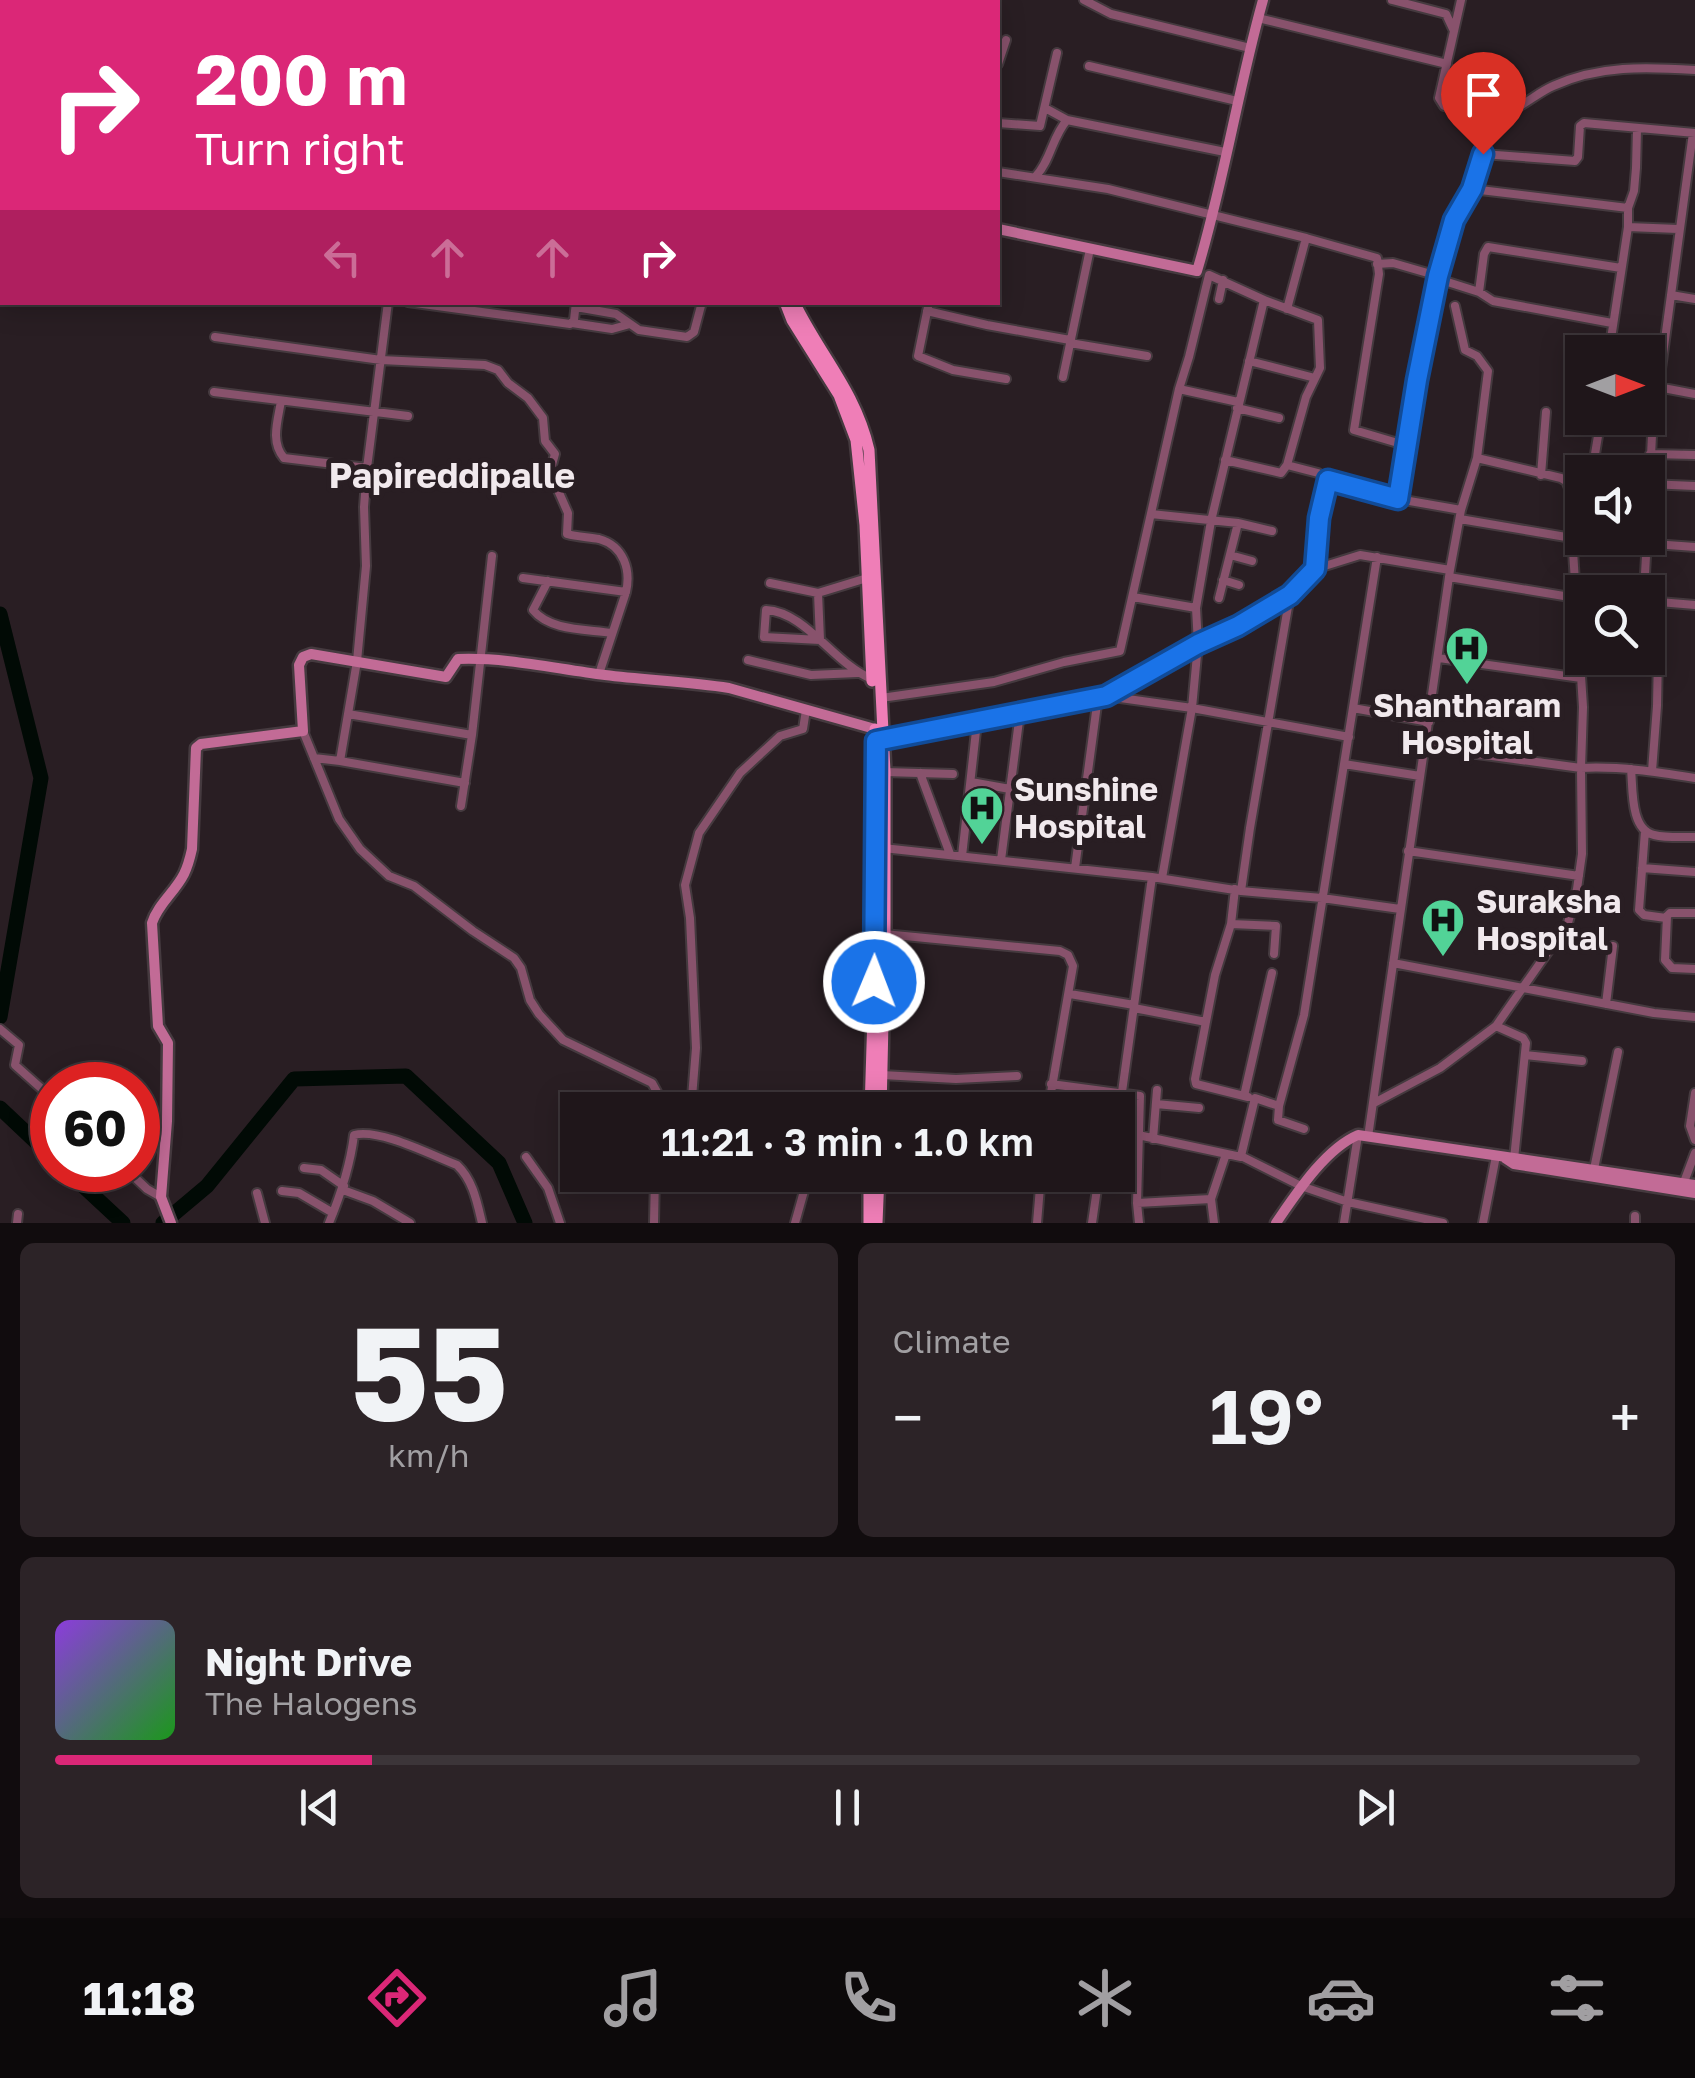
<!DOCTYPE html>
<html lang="en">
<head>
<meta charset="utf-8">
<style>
	body { margin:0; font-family:"Golos Text",sans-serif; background:#2c2327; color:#f1f3f6; height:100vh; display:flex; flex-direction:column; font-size:38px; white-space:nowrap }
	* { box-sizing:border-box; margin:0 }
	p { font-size:32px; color:#a19fa2 }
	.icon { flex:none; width:55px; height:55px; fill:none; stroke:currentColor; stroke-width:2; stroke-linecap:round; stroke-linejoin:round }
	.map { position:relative; height:1223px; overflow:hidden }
	.panel { display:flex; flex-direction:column; gap:20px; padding:20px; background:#110c0e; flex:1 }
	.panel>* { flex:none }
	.top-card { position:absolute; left:0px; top:0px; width:1000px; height:305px; box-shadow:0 5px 25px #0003,0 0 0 2px #3c3539; background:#db2777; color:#fff; overflow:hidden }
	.needle { width:65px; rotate:90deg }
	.tools { position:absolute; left:1565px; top:335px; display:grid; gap:20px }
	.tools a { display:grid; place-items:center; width:100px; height:100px; border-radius:0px; background:#1f161a; box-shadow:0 5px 25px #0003,0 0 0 2px #3c3539; font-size:50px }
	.speed { position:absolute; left:30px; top:1062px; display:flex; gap:20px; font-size:50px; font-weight:700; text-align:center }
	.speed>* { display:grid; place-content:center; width:130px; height:130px; border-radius:50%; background:#1f161a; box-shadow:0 5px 25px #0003,0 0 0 2px #3c3539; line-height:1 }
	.speed .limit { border:15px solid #d22; background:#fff; color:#111 }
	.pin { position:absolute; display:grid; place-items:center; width:85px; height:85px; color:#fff; margin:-102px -42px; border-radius:50% 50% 50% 0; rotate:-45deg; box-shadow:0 0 10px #0007 }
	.pin .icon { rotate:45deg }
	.me { position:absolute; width:110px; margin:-55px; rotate:1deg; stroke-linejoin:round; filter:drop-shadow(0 0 8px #0008) }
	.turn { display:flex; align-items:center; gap:35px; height:210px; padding:0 30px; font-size:45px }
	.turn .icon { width:130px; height:130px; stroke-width:2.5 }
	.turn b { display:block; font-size:70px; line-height:85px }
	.lanes { display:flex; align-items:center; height:95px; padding:0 30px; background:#0003; justify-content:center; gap:50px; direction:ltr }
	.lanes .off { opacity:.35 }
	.big { font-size:75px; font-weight:600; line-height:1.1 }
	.panel .tile { flex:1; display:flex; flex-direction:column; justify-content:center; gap:15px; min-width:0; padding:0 35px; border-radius:15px; background:#2c2327 }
	.panel .dial { align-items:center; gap:0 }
	.dial b { font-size:130px; line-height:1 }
	.song { display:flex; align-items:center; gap:30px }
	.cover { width:120px; height:120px; border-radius:15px; background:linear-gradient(135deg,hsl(270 70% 55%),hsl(120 70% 35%)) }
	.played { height:10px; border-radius:5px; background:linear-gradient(90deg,#db2777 20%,#3c3539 20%) }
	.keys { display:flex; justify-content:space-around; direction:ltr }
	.heat { display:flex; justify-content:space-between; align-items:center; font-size:55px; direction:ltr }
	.panel .tiles { flex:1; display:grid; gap:20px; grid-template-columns:1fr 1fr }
	.tile:last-child { grid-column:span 2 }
	.trip { position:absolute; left:560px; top:1092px; width:575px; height:100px; border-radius:0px; background:#1f161a; box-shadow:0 5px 25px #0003,0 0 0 2px #3c3539; font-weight:600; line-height:100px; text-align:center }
	.tabs { display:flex; height:160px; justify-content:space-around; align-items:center; background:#0c090a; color:#a19fa2 }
	.tabs .icon { width:70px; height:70px }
	.tabs .active { color:#db2777 }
	.tabs b { font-size:45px; color:#f1f3f6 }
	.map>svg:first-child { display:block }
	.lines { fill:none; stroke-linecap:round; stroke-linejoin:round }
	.river { stroke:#010a05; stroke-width:15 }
	.street-casing { stroke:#453a3f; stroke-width:12 }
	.secondary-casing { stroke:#453a3f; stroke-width:15 }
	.primary-casing { stroke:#453a3f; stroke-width:16 }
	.street { stroke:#88526c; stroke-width:8 }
	.secondary { stroke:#c26b96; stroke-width:10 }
	.primary { stroke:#ef7eb7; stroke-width:11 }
	.route-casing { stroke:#114b97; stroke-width:25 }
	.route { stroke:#1a73e8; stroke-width:18 }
	.labels { text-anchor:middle; stroke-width:10; stroke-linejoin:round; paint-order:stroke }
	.poi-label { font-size:32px; font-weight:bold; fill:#f1e9ed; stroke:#291e23; text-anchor:start }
	.neighbourhood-label { font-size:35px; font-weight:bold; fill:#f1e9ed; stroke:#291e23 }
</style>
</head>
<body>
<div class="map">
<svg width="1695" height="1223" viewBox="0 0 1695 1223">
	<rect width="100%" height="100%" fill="#291e23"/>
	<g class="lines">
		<path class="river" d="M 0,614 L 41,778 L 0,1017
			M 0,1108 L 52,1157
			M 66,1170 L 123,1223
			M 163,1223 L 207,1186 L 294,1079 L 406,1076 L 499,1163 L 525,1223"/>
		<g class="street-casing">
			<path id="street" d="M 268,0 L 273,1
				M 545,0 L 547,2
				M 1084,0 L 1111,14 L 1250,48
				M 1392,0 L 1446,14 L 1454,31
				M 1461,0 L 1439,98 L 1444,106 L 1490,118
				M 103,2 L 103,0
				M 157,2 L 158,0
				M 794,2 L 795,0
				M 883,2 L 884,0
				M 960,2 L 963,0
				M 1258,18 L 1447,64
				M 998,64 L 1006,40
				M 1089,66 L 1237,101
				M 1045,108 L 1067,120 L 1225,152
				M 998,123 L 1040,126 L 1057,53
				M 1483,154 L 1575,161 L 1578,157 L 1580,126 L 1584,123 L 1695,133
				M 998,172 L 1108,189 L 1306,238
				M 1036,176 C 1051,160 1052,137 1067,120
				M 1472,189 L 1628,208
				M 0,190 L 2,190
				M 1628,227 L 1678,229
				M 1377,264 L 1393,263 L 1438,276
				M 1438,279 L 1479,292 L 1493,301 L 1612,323
				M 1479,292 L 1484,254 L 1488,247 L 1621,268
				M 1671,295 L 1695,299
				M 1219,299 L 1223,280
				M 408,302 L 570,324 L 574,320 L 576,302
				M 929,302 L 918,356 L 953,370 L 1006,379
				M 576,307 L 616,314 L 639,330 L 687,337 L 694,332 L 702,302
				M 1287,309 L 1306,238 L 1377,258 L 1379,274 L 1354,430 L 1408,446
				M 927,311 L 987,325 L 1070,340
				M 572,323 L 612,329 L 630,324
				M 215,337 L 381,360 L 485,365 L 498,370 L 508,383 L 528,398 L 543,418 L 545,441 L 555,454 L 550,472 L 568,513 L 567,534 C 577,537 589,537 599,539 C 624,546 631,570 626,592 L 599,674
				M 1070,343 L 1147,356
				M 1609,352 L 1628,227 L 1628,208 L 1634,191 L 1636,168 L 1637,129
				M 1249,361 L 1315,378
				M 1578,361 L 1576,387 L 1578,390 L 1582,391
				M 1063,377 L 1090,249
				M 1658,387 L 1695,394
				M 1179,389 L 1238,402
				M 214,392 L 408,416
				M 281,401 C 278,420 270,442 284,458 L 367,468
				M 1237,408 L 1279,418
				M 1650,454 L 1695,455
				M 1287,465 L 1318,473 L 1327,481 L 1398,499 L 1461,510
				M 1593,466 L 1601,418
				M 1541,475 L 1546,412
				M 1648,484 L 1695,486
				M 1398,499 L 1417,380 L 1438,276 L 1454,220 L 1472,189 L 1486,142 L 1490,118 C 1497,114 1504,114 1512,110 C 1526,104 1539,92 1553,86 C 1599,65 1646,67 1695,70
				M 1151,514 L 1238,523 L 1272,531
				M 1460,519 L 1572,538 L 1695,547
				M 1648,519 L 1652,435 L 1693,133
				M 1230,555 L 1252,561
				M 1315,569 L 1319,519 L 1327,481
				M 1450,570 L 1461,510 L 1477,458 L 1488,371 L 1477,356 L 1465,350 L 1455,306
				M 1449,577 L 1582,599
				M 523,578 L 626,592
				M 1223,580 L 1239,585
				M 548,581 L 533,610 C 550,631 586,629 612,633
				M 770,583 L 818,593 L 867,578
				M 1644,592 L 1647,538
				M 818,593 L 820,640 L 764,637 L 766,610 C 806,612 834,664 872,679
				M 1133,597 L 1196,608
				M 1219,598 L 1238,523
				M 1648,601 L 1659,602 L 1657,706 L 1652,771
				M 1659,602 L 1695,605
				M 1439,658 L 1581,678
				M 748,660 L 811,675 L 857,673
				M 1106,696 L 1192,708 L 1349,737
				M 881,698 L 994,682 L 1064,662 L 1120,651 L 1179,389 L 1189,357 L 1209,275 L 1264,300
				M 1353,708 L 1429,722
				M 348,714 L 472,735
				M 303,731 L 339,819 L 360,849 L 389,876 L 414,886 L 473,931 L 514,958 L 521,968 L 530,1000 L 539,1014 L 563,1040 L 652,1083 L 657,1092 L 657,1110
				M 883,740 L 1106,696 L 1198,644 L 1238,626 L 1290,595 L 1315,569 L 1360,555 L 1450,570 L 1368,1137
				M 1425,747 L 1581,768 L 1583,707 L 1569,488 L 1566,481 L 1561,478 L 1477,458
				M 314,758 L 340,761 L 357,661 L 366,566 L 364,507 L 367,468 L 388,302
				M 340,761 L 465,783
				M 1344,764 L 1420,776
				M 1631,769 C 1633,788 1630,830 1654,835 C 1666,838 1682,837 1695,837
				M 885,772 L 953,774
				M 920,773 L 950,854
				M 971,782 L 1010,789
				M 461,806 L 472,735 L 492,556
				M 1645,831 L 1639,910 L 1644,915 L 1666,918
				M 883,848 L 1152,877 L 1241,891 L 1322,898 L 1400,909
				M 1408,851 L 1579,876
				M 962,856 L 977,722
				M 1001,860 L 1020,713
				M 1075,868 L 1098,697
				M 1642,868 L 1695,872
				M 1162,878 L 1192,708 L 1198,644 L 1196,608 L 1211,521 L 1264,300 L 1318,320 L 1320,368 L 1306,397 L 1287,465 L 1281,473 L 1225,460
				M 1235,889 L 1231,924 L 1215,975 L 1195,1079 L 1196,1084 L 1244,1096
				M 1241,891 L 1250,828 L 1290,595
				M 1695,913 L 1670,913 L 1667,916 L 1665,960 L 1672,968 L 1695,969
				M 1231,924 L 1276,926 L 1274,954
				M 884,934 L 1060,951 L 1068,955 L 1073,966 L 1048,1110
				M 1393,963 L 1654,1013 L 1695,1017
				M 1070,994 L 1134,1005
				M 1606,1004 L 1613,946
				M 1134,1008 L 1206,1022
				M 1496,1026 L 1523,1038 L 1526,1043 L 1514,1159
				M 0,1029 L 19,1045 L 15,1065 L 52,1098
				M 1525,1055 L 1582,1061
				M 882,1075 L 956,1079 L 1017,1076
				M 1051,1084 L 1140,1096 L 1137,1203 L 1139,1223
				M 1122,1092 L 1152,877
				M 1695,1093 L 1690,1126 L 1695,1140
				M 1248,1097 L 1244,1096 L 1272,973
				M 1374,1103 L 1440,1068 L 1496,1026 L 1568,923 L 1577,889 L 1582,854 L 1581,768 C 1619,766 1657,772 1695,778
				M 1156,1104 L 1199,1108
				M 1279,1106 L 1304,1015 L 1377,557
				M 691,1110 L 696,1048 L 690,918 L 685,885 L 699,833 L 740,773 L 780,736 L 803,729 L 806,710
				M 1304,1129 L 1278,1120 L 1279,1106 L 1255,1098 L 1241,1156 L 1301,1186 L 1348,1202 L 1443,1223
				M 1138,1135 L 1241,1157
				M 1153,1139 L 1157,1090
				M 526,1157 L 548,1188 L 560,1223
				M 304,1168 L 321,1170 L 344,1186
				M 1594,1169 L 1618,1052
				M 127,1170 L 147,1189 L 161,1197
				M 1684,1182 L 1695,1153
				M 343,1190 L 373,1201 L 410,1223
				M 282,1191 L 299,1193 L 333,1213
				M 257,1193 L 265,1223
				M 1211,1199 L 1226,1154
				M 1137,1203 L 1211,1199 L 1214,1223
				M 17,1223 L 18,1214
				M 329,1223 C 341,1194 350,1167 354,1135 C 379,1128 431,1155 457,1165 C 473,1180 477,1202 482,1223
				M 654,1223 L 655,1175
				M 795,1223 L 804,1191
				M 1037,1223 L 1041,1175
				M 1092,1223 L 1099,1175
				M 1344,1223 L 1358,1135
				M 1483,1223 L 1496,1156
				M 1635,1223 L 1635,1216"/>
		</g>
		<g class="secondary-casing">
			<path id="secondary" d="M 998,229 L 1197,271 C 1224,182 1238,89 1263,0
				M 1505,1158 L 1514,1164 L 1695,1193
				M 171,1223 L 161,1197 L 167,1121 L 168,1043 L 158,1026 L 152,923 C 158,904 175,892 184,874 C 188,866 190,858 192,849 L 196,748 L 201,744 L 303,731 L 299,665 L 303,657 L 311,654 L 446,677 L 458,659 C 507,657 556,669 605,675 C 646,680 688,682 729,688 L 875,729
				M 1276,1223 C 1296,1194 1325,1149 1358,1135 L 1695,1185"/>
		</g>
		<g class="primary-casing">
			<path id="primary" d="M 696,0 L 696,2
				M 785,302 L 792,320 L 839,395 L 856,440 L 865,525 L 872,681
				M 794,302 C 820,356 855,390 869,450 L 885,772 L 885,934 L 881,1110
				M 870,1110 L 875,951 L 875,729
				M 869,1223 L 869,1175
				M 877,1223 L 879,1175"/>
		</g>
		<use href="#street" class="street"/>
		<use href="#secondary" class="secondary"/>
		<use href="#primary" class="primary"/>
	</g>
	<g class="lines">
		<g class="route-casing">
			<path id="route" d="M 874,982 L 876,741 L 1106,696 L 1198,644 L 1238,626 L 1290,595 L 1315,569 L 1319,518 L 1328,480 L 1398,499 L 1417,380 L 1438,276 L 1454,220 L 1472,189 L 1483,154"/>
		</g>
		<use href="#route" class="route"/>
	</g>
	<defs>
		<g id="hospital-pin" transform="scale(2.25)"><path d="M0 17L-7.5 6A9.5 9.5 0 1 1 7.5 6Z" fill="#52d397" stroke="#291e23"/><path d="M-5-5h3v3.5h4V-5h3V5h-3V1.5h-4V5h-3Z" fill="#111"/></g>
	</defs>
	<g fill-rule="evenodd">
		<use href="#hospital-pin" x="1467" y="648"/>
		<use href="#hospital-pin" x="982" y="808"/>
		<use href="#hospital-pin" x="1443" y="920"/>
	</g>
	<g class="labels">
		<g class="poi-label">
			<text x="1467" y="717" text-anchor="middle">Shantharam<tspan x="1467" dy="37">Hospital</tspan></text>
			<text x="1014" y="801">Sunshine<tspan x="1014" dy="37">Hospital</tspan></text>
			<text x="1476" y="913">Suraksha<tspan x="1476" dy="37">Hospital</tspan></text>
		</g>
		<g class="neighbourhood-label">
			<text x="452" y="488">Papireddipalle</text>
		</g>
	</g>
</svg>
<div class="tools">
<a><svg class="needle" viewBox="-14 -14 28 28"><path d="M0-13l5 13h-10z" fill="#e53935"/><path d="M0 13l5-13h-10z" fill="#a19fa2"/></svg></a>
<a><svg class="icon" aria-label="sound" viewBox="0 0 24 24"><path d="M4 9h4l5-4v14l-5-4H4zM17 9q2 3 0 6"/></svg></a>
<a><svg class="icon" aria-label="search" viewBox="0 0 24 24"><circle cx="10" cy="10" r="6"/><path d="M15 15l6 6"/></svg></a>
</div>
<div class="speed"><div class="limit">60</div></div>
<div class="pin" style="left:1483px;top:154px;background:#d93025"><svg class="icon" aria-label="arrive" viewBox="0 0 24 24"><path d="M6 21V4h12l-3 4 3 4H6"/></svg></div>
<svg class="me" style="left:874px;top:982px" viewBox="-20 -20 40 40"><circle r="17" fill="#1a73e8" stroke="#fff" stroke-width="3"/><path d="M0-11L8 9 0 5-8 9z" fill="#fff"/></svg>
<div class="trip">11:21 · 3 min · 1.0 km</div>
<div class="top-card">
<div class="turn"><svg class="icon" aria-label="right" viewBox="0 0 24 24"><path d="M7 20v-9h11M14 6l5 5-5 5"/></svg><div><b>200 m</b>Turn right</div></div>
<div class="lanes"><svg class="icon off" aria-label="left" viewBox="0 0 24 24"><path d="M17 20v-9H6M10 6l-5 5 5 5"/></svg><svg class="icon off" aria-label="ahead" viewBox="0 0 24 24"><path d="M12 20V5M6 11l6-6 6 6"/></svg><svg class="icon off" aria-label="ahead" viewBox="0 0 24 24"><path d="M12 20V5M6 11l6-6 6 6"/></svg><svg class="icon" aria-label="right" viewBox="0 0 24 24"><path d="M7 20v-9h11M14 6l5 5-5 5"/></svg></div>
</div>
</div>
<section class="panel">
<div class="tiles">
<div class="tile dial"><b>55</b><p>km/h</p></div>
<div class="tile"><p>Climate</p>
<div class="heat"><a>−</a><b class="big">19°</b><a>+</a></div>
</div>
<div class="tile">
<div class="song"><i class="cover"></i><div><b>Night Drive</b><p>The Halogens</p></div></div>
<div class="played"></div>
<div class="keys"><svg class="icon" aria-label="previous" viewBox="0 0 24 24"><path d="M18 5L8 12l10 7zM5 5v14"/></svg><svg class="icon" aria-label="pause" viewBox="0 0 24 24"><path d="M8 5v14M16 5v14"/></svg><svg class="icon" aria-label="next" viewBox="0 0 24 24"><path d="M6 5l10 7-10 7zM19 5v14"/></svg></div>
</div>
</div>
</section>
<nav class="tabs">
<b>11:18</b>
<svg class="icon active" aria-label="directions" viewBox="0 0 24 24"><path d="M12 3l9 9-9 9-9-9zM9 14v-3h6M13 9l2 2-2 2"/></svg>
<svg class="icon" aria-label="music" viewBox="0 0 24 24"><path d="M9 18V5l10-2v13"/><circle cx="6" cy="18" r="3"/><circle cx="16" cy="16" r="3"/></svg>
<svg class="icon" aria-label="phone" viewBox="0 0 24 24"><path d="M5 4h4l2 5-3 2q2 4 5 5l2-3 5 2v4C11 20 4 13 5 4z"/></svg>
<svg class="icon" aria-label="climate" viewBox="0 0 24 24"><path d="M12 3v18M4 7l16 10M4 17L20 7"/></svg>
<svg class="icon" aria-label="car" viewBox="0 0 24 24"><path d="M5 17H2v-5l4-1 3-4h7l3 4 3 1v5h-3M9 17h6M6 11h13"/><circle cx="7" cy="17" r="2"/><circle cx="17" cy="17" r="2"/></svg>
<svg class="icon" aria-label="filters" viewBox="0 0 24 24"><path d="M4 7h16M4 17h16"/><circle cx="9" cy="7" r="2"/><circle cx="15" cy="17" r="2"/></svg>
</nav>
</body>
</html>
